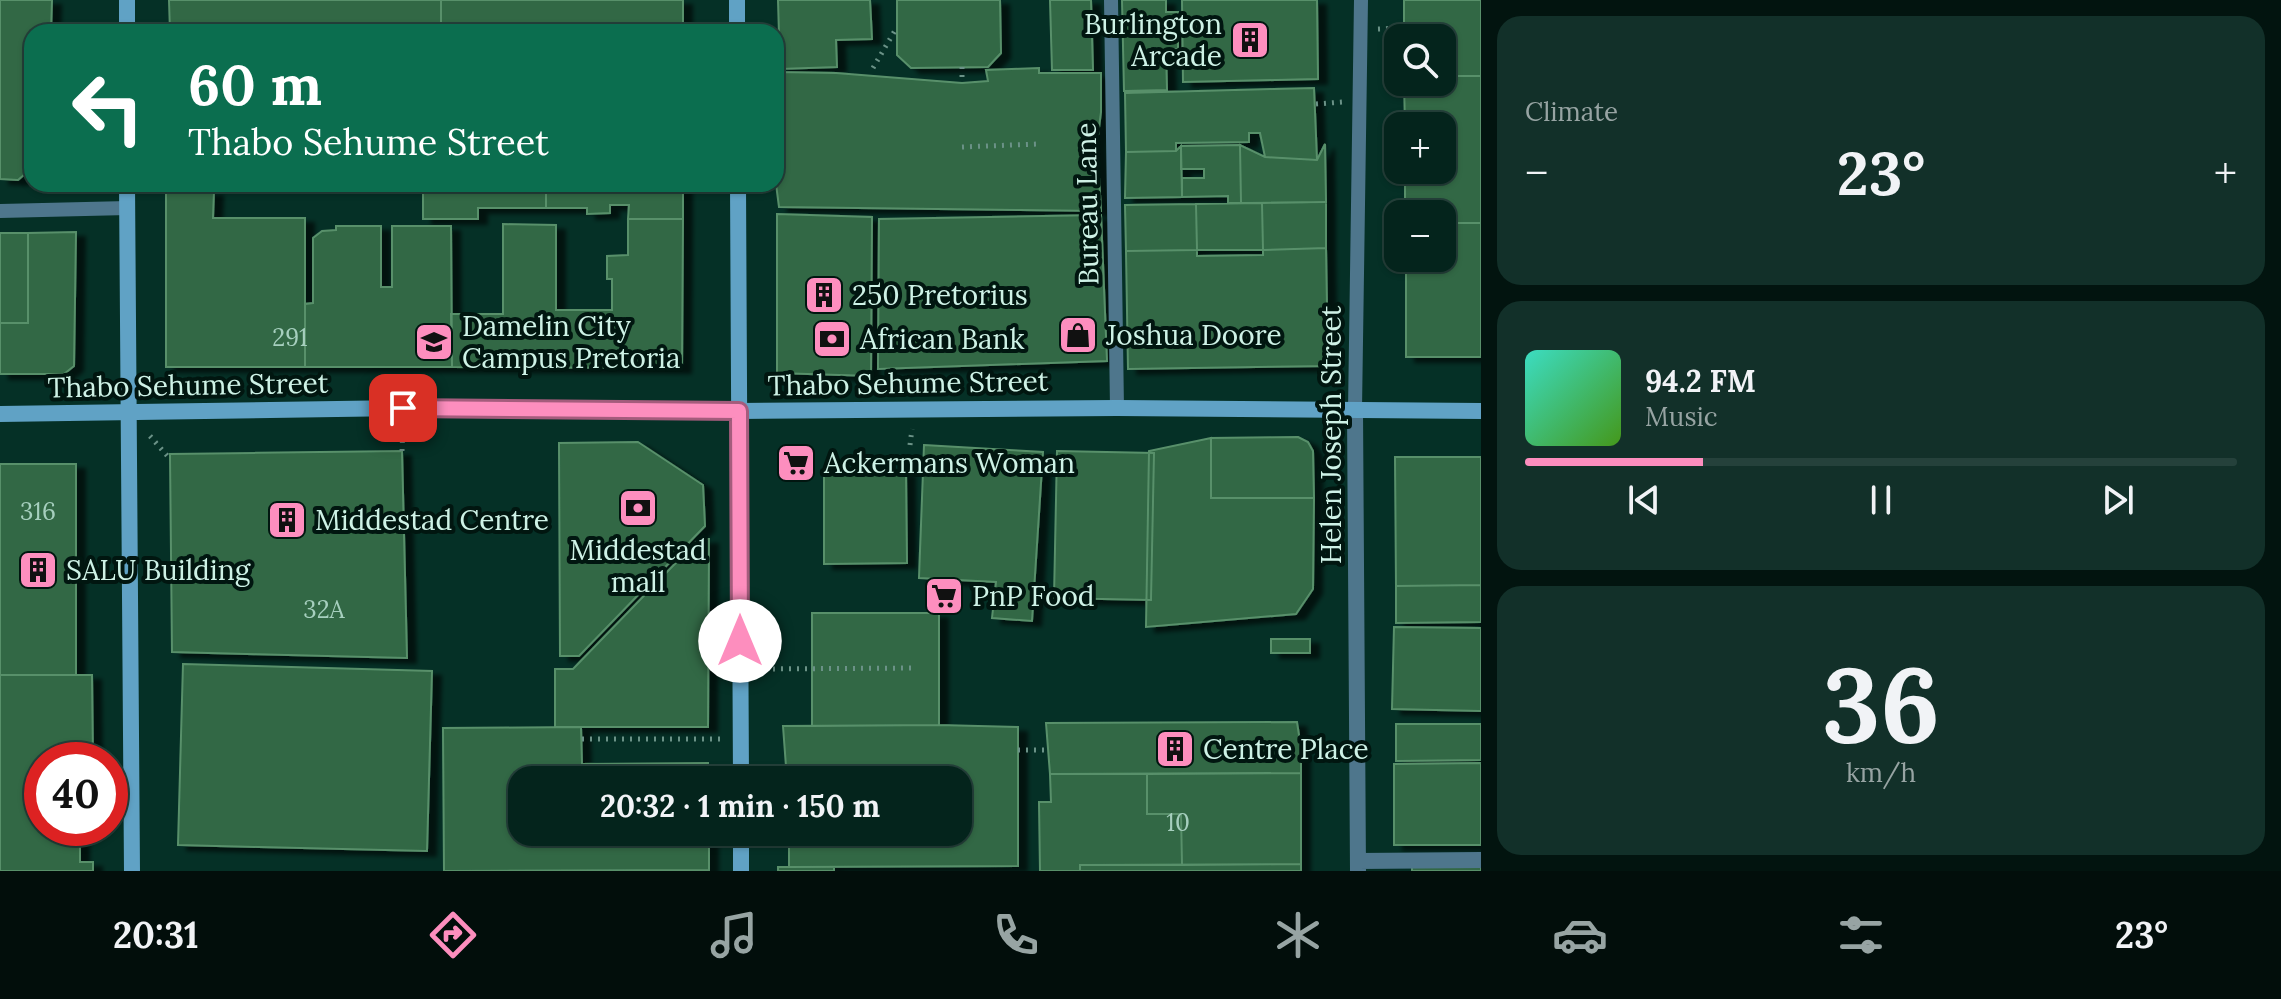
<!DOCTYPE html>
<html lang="en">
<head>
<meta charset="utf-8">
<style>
	body { margin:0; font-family:Lora,serif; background:#123029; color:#f1f3f6; height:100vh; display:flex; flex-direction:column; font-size:30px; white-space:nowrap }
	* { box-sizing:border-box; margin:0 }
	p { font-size:26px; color:#97a4a3 }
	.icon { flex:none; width:44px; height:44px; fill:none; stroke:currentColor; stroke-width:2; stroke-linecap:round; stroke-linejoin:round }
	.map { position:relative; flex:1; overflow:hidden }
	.sheet { display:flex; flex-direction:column; gap:16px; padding:16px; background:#02140f; width:800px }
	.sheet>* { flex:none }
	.banner { position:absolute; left:24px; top:24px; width:760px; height:168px; border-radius:24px; box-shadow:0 2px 6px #0004,0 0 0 2px #25413b; background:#0b6e4f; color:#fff; overflow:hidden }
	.fabs { position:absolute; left:1384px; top:24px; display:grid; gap:16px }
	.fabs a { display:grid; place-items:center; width:72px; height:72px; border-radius:16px; background:#04241c; box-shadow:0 2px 6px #0004,0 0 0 2px #25413b; font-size:40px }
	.speed { position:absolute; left:24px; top:742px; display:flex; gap:16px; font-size:40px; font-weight:700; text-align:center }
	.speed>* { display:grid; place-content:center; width:104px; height:104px; border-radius:50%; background:#04241c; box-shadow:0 2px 6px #0004,0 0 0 2px #25413b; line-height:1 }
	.speed .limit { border:12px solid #d22; background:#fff; color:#111 }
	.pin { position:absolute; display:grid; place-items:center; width:68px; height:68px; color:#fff; margin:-34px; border-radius:16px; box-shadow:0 4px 12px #0006 }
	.me { position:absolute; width:88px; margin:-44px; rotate:0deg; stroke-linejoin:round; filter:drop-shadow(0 0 6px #0008) }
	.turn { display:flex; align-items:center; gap:28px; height:168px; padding:0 32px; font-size:36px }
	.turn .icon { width:104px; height:104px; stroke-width:2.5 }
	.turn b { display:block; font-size:56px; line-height:68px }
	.big { font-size:60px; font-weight:700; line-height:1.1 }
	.sheet .widget { flex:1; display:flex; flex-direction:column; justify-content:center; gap:12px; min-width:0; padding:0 28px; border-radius:24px; background:#123029 }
	.sheet .dial { align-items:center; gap:0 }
	.dial b { font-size:104px; line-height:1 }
	.song { display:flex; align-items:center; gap:24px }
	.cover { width:96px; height:96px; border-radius:12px; background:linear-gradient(135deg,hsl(170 70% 55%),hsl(100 70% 35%)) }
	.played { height:8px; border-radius:4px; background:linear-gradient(90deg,#fd8ebe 25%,#25413b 25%) }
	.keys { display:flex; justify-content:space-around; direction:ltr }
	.heat { display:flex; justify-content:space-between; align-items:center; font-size:44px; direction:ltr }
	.trip { position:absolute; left:508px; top:766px; width:464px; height:80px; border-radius:24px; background:#04241c; box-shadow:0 2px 6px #0004,0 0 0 2px #25413b; font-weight:700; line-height:80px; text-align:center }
	.tabs { display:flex; height:128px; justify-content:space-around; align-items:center; background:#020e0b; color:#97a4a3 }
	.tabs .icon { width:56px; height:56px }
	.tabs .active { color:#fd8ebe }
	.tabs b { font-size:36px; color:#f1f3f6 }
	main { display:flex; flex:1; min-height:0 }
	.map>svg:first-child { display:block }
	.building { fill:#306744; stroke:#59906b; stroke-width:2; filter:url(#shadow) }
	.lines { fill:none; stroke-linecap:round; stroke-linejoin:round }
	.path { stroke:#6b9287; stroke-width:5; stroke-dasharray:2 6; stroke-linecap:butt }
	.lane { stroke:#4e768c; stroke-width:14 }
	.street { stroke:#4e768c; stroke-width:16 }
	.secondary { stroke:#60a2c5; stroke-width:16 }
	.route-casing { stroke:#a45c7c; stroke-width:20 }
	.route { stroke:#fd8ebe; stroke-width:14 }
	.labels { text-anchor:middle; stroke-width:8; stroke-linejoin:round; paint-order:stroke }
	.number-label { font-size:24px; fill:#a6cfbe }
	.poi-label { font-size:28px; fill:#cef2e6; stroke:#011610; text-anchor:start }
	.street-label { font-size:28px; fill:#cef2e6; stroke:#011610 }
</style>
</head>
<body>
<main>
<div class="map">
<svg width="1481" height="871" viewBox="0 0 1481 871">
	<defs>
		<filter id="shadow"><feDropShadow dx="9" dy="5" stdDeviation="2" flood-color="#0009"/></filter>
	</defs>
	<rect width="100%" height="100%" fill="#053026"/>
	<path class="building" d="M 0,0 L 52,0 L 51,32 L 32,32 L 32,168 L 18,180 L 0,179 Z
		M 169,0 L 441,0 L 441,32 L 170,32 Z
		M 441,0 L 683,0 L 683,32 L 441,32 Z
		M 778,0 L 870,0 L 872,39 L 836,40 L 837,67 L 780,69 Z
		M 897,0 L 1000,0 L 1001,53 L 988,67 L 911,68 L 897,55 Z
		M 1050,0 L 1091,0 L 1093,70 L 1052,70 Z
		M 1122,0 L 1166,0 L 1166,12 L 1178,12 L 1178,49 L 1166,49 L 1167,90 L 1124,91 Z
		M 1182,0 L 1317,0 L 1318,79 L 1183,82 Z
		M 1404,0 L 1481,0 L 1481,76 L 1442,76 L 1442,38 L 1404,38 Z
		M 1039,68 L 1039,73 L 1101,73 L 1101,112 L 1097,143 L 1101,211 L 779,207 L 776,184 L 778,72 L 836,73 L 962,83 L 988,81 L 986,70 Z
		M 1442,76 L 1481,76 L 1481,223 L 1442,223 L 1442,214 L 1405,214 L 1405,170 L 1442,170 L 1442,126 L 1405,126 L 1404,82 L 1442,82 Z
		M 1314,88 L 1317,160 L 1265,157 L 1260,133 L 1249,133 L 1249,142 L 1176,143 L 1176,151 L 1126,152 L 1125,93 Z
		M 1325,144 L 1326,202 L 1241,203 L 1240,145 L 1265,157 L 1317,160 Z
		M 1240,145 L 1241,203 L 1228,203 L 1228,196 L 1182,197 L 1182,178 L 1204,178 L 1204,169 L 1181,169 L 1181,146 Z
		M 1181,146 L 1182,197 L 1125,198 L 1126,152 L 1176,151 Z
		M 423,184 L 546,184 L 546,208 L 478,208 L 478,219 L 423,219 Z
		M 546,184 L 683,184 L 683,219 L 628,219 L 629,205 L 610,205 L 610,213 L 587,214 L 587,208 L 546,208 Z
		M 166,191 L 214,191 L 213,218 L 305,218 L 305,367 L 166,367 Z
		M 1326,202 L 1326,248 L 1263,250 L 1262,203 Z
		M 1262,203 L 1263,250 L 1197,250 L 1196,204 Z
		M 1196,204 L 1197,250 L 1126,251 L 1125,205 Z
		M 777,214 L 872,217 L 871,376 L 777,373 Z
		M 1101,215 L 1107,361 L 878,369 L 879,219 Z
		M 628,219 L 683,219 L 682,368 L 452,367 L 451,314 L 503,314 L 503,224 L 556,225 L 556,310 L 612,310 L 612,279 L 607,279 L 607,256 L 628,255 Z
		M 1442,223 L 1481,223 L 1481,357 L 1406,357 L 1406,258 L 1442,258 Z
		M 336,226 L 381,226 L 381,287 L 392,287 L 392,226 L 451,226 L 452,367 L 305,367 L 305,304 L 313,303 L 313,238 L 322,231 L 336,230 Z
		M 76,232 L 74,366 L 64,374 L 0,374 L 0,323 L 28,323 L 28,233 Z
		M 0,233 L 28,233 L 28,323 L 0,323 Z
		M 1326,248 L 1328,366 L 1128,369 L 1126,251 L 1197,250 L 1197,256 L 1263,255 L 1263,250 Z
		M 1298,437 L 1308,442 L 1313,451 L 1314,498 L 1211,498 L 1211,438 Z
		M 1211,438 L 1211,498 L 1314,498 L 1313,589 L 1296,614 L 1146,627 L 1149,451 Z
		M 638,442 L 703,485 L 705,526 L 579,656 L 560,656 L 559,443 Z
		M 924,445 L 1043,452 L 1032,621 L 992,618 L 996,582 L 919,578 Z
		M 402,451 L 407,658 L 172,652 L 170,454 Z
		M 1057,451 L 1154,453 L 1151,600 L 1054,598 Z
		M 1395,457 L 1481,457 L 1481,585 L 1396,586 Z
		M 0,464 L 76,464 L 76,675 L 0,675 Z
		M 906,471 L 907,563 L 824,564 L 824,472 Z
		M 699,539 L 709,539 L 708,727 L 555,727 L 555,669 L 573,669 Z
		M 1481,585 L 1481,622 L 1396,623 L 1396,586 Z
		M 812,613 L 939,613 L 939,725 L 812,726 Z
		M 1394,627 L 1481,628 L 1481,711 L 1392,709 Z
		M 1271,639 L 1310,639 L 1310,653 L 1271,653 Z
		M 183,664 L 432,671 L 427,851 L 178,845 Z
		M 0,675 L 92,675 L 93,760 L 42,760 L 42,828 L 80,828 L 80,862 L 93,862 L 93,871 L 0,871 Z
		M 1297,722 L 1301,748 L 1301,773 L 1050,774 L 1046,723 Z
		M 1396,724 L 1481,724 L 1481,760 L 1396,761 Z
		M 939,725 L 1018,727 L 1018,866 L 789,867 L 789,832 L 958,832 L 958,780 L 787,780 L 783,726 Z
		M 581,727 L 582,764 L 708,763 L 708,780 L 522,780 L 522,832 L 709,832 L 709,870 L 444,871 L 443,728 Z
		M 1481,763 L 1481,845 L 1394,845 L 1394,764 Z
		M 1301,773 L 1301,864 L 1182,865 L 1181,814 L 1147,814 L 1147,774 Z
		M 1050,774 L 1147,774 L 1147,814 L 1181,814 L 1182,865 L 1080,865 L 1080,871 L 1040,871 L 1039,802 L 1051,802 Z
		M 1481,863 L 1481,871 L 1412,871 L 1412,864 Z
		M 1301,864 L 1301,871 L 1080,871 L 1080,865 Z
		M 778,867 L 834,867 L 834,871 L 778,871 Z"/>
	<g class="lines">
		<path class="path" d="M 1378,29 L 1404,28
			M 776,66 L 780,69
			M 962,67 L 962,83
			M 873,68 L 897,27
			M 1316,104 L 1343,102
			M 962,147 L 1038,144
			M 150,436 L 171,460
			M 910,445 L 912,429
			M 402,451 L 403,425
			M 757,669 L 917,668
			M 582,739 L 724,739
			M 1301,748 L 1340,748
			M 1018,750 L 1050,750"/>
		<path class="lane" d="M 1111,0 L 1117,408
			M 0,211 L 128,208
			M 1355,410 L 1361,0"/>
		<path class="street" d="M 1355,410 L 1358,871
			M 1358,861 L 1481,860"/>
		<path class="secondary" d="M 127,0 L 127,32
			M 737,0 L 737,32
			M 127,184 L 132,871
			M 738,184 L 741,780
			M 0,414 L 403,408 L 739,411 L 1117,408 L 1481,411
			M 741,832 L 741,871"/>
	</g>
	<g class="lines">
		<g class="route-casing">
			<path id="route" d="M 403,408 L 739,411 L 740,641"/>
		</g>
		<use href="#route" class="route"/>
	</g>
	<defs>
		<g id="building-square" transform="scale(2)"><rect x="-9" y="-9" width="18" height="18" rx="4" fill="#fd8ebe" stroke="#011610"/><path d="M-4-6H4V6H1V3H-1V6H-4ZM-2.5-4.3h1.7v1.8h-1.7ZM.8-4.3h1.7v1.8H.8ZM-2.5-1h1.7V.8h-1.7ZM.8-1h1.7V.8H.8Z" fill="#111"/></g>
		<g id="shop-square" transform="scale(2)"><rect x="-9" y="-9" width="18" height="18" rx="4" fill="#fd8ebe" stroke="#011610"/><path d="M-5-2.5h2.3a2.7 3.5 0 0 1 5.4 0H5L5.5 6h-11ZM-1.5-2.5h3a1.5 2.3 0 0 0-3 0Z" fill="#111"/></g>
		<g id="bank-square" transform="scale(2)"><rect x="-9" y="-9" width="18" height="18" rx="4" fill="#fd8ebe" stroke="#011610"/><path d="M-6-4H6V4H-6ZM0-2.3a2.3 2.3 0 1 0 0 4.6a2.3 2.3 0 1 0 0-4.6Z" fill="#111"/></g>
		<g id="university-square" transform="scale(2)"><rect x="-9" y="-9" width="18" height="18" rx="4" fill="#fd8ebe" stroke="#011610"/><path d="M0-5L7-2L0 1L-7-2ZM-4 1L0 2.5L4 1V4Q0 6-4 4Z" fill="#111"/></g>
		<g id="supermarket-square" transform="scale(2)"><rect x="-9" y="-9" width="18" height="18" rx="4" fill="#fd8ebe" stroke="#011610"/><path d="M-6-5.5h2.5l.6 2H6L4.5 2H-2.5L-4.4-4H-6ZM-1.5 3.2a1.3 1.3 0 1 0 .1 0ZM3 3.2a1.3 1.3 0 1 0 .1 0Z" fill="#111"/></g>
	</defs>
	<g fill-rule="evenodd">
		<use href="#building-square" x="1250" y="40"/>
		<use href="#building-square" x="824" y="295"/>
		<use href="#shop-square" x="1078" y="335"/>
		<use href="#bank-square" x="832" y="339"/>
		<use href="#university-square" x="434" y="342"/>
		<use href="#supermarket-square" x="796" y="463"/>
		<use href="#bank-square" x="638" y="508"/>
		<use href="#building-square" x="287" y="520"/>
		<use href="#building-square" x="38" y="570"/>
		<use href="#supermarket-square" x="944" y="596"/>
		<use href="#building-square" x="1175" y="749"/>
	</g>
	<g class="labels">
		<g class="number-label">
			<text x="290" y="346">291</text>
			<text x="38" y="520">316</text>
			<text x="324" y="618">32A</text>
			<text x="1178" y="831">10</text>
		</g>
		<g class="poi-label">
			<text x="1222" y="34" text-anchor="end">Burlington<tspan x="1222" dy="32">Arcade</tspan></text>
			<text x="852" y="305">250 Pretorius</text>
			<text x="462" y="336">Damelin City<tspan x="462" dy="32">Campus Pretoria</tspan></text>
			<text x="1106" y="345">Joshua Doore</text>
			<text x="860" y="349">African Bank</text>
			<text x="824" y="473">Ackermans Woman</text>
			<text x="315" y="530">Middestad Centre</text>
			<text x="638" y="560" text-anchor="middle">Middestad<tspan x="638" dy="32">mall</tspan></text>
			<text x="66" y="580">SALU Building</text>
			<text x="972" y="606">PnP Food</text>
			<text x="1203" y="759">Centre Place</text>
		</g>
		<g class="street-label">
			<text transform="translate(1087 204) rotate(-91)" y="10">Bureau Lane</text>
			<text transform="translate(908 383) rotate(-1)" y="10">Thabo Sehume Street</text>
			<text transform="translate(188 385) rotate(-1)" y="10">Thabo Sehume Street</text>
			<text transform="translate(1331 435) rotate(-90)" y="10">Helen Joseph Street</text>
		</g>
	</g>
</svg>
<div class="fabs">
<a><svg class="icon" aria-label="search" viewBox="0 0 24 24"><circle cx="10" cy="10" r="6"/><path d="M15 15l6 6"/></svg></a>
<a>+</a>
<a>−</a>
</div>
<div class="speed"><div class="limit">40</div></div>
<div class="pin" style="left:403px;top:408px;background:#d93025"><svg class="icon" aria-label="arrive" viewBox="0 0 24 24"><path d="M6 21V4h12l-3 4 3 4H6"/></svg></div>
<svg class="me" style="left:740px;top:641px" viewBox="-20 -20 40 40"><circle r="19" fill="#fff"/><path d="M0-13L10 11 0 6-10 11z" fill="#fd8ebe"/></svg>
<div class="trip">20:32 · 1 min · 150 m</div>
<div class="banner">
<div class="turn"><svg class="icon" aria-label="left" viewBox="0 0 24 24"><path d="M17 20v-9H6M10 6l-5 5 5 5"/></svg><div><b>60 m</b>Thabo Sehume Street</div></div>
</div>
</div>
<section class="sheet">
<div class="widget"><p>Climate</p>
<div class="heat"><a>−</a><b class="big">23°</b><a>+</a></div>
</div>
<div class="widget">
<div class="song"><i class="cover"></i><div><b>94.2 FM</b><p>Music</p></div></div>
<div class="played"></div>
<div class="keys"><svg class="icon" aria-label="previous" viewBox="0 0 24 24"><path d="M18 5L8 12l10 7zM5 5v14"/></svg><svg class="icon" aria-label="pause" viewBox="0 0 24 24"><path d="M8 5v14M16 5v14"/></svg><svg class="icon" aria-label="next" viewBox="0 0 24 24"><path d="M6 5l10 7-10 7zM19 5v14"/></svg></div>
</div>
<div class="widget dial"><b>36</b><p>km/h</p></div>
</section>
</main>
<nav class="tabs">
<b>20:31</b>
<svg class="icon active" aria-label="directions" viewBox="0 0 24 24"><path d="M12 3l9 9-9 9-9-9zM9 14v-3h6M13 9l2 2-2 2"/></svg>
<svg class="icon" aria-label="music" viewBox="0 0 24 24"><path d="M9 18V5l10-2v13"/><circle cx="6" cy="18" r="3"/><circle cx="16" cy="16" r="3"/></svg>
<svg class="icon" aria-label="phone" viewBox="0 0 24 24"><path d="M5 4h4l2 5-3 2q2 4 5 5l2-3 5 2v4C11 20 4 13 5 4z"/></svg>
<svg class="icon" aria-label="climate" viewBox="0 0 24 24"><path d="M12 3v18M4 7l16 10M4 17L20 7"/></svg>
<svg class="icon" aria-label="car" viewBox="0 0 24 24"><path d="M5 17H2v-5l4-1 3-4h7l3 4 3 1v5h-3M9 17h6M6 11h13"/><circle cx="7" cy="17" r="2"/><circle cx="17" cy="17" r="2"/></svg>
<svg class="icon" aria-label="filters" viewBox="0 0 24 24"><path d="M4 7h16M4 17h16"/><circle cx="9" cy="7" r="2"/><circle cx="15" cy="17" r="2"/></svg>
<b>23°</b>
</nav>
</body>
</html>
